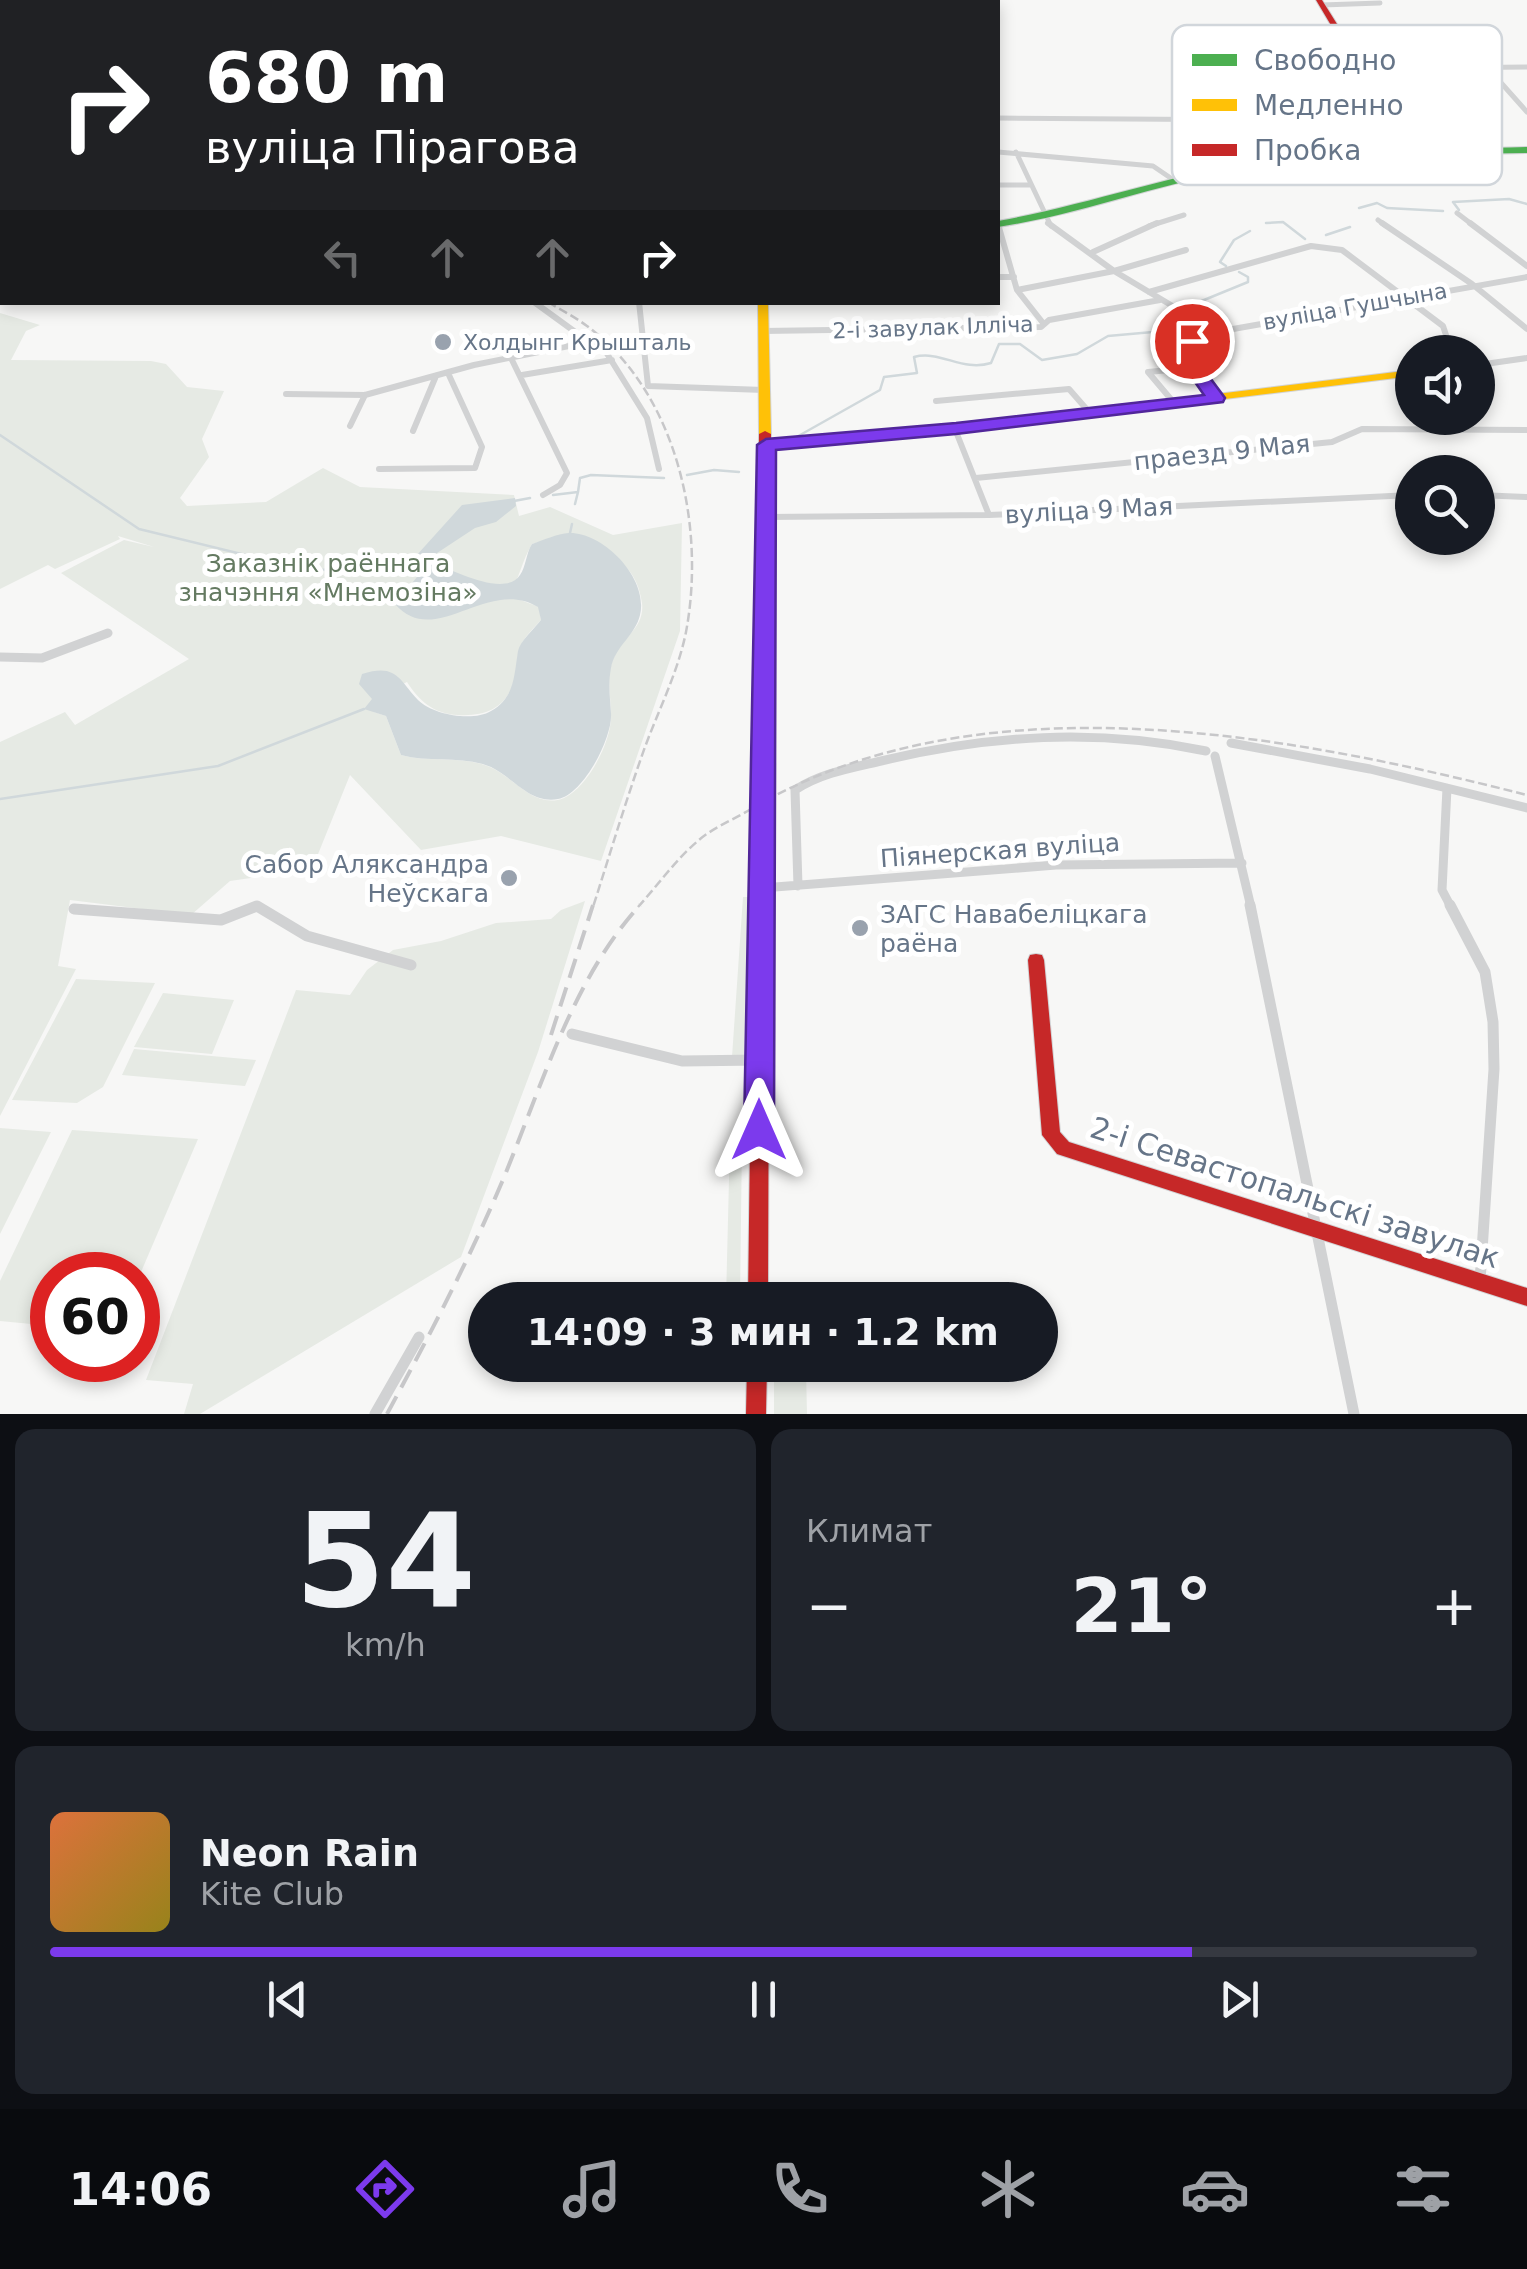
<!DOCTYPE html>
<html lang="ru">
<head>
<meta charset="utf-8">
<style>
	body { margin:0; font-family:"DejaVu Sans",sans-serif; background:#20242c; color:#f1f3f6; height:100vh; display:flex; flex-direction:column; font-size:38px; white-space:nowrap }
	* { box-sizing:border-box; margin:0 }
	p { font-size:32px; color:#9ea1a6 }
	.icon { flex:none; width:55px; height:55px; fill:none; stroke:currentColor; stroke-width:2; stroke-linecap:round; stroke-linejoin:round }
	.map { position:relative; height:1414px; overflow:hidden }
	.details { display:flex; flex-direction:column; gap:15px; padding:15px; background:#0d0f14; flex:1 }
	.details>* { flex:none }
	.guide { position:absolute; left:0px; top:0px; width:1000px; height:305px; box-shadow:0 5px 15px #0003; background:#202124; color:#fff; overflow:hidden }
	.buttons { position:absolute; left:1395px; top:335px; display:grid; gap:20px }
	.buttons a { display:grid; place-items:center; width:100px; height:100px; border-radius:50%; background:#171b24; box-shadow:0 5px 15px #0003; font-size:50px }
	.speed { position:absolute; left:30px; top:1252px; display:flex; gap:20px; font-size:50px; font-weight:700; text-align:center }
	.speed>* { display:grid; place-content:center; width:130px; height:130px; border-radius:50%; background:#171b24; box-shadow:0 5px 15px #0003; line-height:1 }
	.speed .limit { border:15px solid #d22; background:#fff; color:#111 }
	.pin { position:absolute; display:grid; place-items:center; width:85px; height:85px; color:#fff; margin:-42px; border:5px solid #fff; border-radius:50%; box-shadow:0 2px 10px #0007 }
	.me { position:absolute; width:110px; margin:-55px; rotate:0deg; stroke-linejoin:round; filter:drop-shadow(0 0 8px #0008) }
	.turn { display:flex; align-items:center; gap:35px; height:210px; padding:0 40px; font-size:45px }
	.turn .icon { width:130px; height:130px; stroke-width:2.5 }
	.turn b { display:block; font-size:70px; line-height:85px }
	.lanes { display:flex; align-items:center; height:95px; padding:0 40px; background:#0003; justify-content:center; gap:50px; direction:ltr }
	.lanes .off { opacity:.35 }
	.big { font-size:75px; font-weight:700; line-height:1.1 }
	.details .widget { flex:1; display:flex; flex-direction:column; justify-content:center; gap:15px; min-width:0; padding:0 35px; border-radius:20px; background:#20242c }
	.details .dial { align-items:center; gap:0 }
	.dial b { font-size:130px; line-height:1 }
	.song { display:flex; align-items:center; gap:30px }
	.cover { width:120px; height:120px; border-radius:15px; background:linear-gradient(135deg,hsl(20 70% 55%),hsl(50 70% 35%)) }
	.played { height:10px; border-radius:5px; background:linear-gradient(90deg,#7c3aed 80%,#363941 80%) }
	.keys { display:flex; justify-content:space-around; direction:ltr }
	.heat { display:flex; justify-content:space-between; align-items:center; font-size:55px; direction:ltr }
	.details .tiles { flex:1; display:grid; gap:15px; grid-template-columns:1fr 1fr }
	.widget:last-child { grid-column:span 2 }
	.trip { position:absolute; left:468px; top:1282px; width:590px; height:100px; border-radius:50px; background:#171b24; box-shadow:0 5px 15px #0003; font-weight:700; line-height:100px; text-align:center }
	.tabs { display:flex; height:160px; justify-content:space-around; align-items:center; background:#090b0e; color:#9ea1a6 }
	.tabs .icon { width:70px; height:70px }
	.tabs .current { color:#7c3aed }
	.tabs b { font-size:45px; color:#f1f3f6 }
	.map>svg:first-child { display:block }
	.green { fill:#e6eae4; fill-rule:evenodd }
	.water { fill:#d0d8db }
	.lines { fill:none; stroke-linecap:round; stroke-linejoin:round }
	.stream { stroke:#d0d8db; stroke-width:2.5 }
	.fast-casing { stroke:#d2d4d6; stroke-width:2 }
	.slow-casing { stroke:#d2d4d6; stroke-width:2 }
	.jam-casing { stroke:#d2d4d6; stroke-width:2 }
	.street-far3 { stroke:#d1d2d3; stroke-width:5 }
	.street-far2 { stroke:#d1d2d3; stroke-width:6 }
	.street-far1 { stroke:#d1d2d3; stroke-width:9 }
	.street { stroke:#d1d2d3; stroke-width:11 }
	.fast { fill:#4caf50; fill-rule:evenodd }
	.slow { fill:#ffc107; fill-rule:evenodd }
	.jam { fill:#c62828; fill-rule:evenodd }
	.rail-far1 { stroke:#c7c7c9; stroke-width:2.5; stroke-dasharray:9 4; stroke-linecap:butt }
	.rail { stroke:#c7c7c9; stroke-width:4; stroke-dasharray:20 10; stroke-linecap:butt }
	.route { fill:#7c3aed; stroke:#51269a; stroke-width:2.5 }
	.poi-dot { fill:#99a2ae; stroke:#fff; stroke-width:4 }
	.labels { text-anchor:middle; stroke-width:10; stroke-linejoin:round; paint-order:stroke }
	.far-street-label { font-size:22px; fill:#667588; stroke:#fff }
	.far-poi-label { font-size:22px; fill:#667588; stroke:#fff; text-anchor:start }
	.street-label { font-size:25px; fill:#667588; stroke:#fff }
	.park-label { font-size:25px; fill:#647a61; stroke:#fff }
	.poi-label { font-size:25px; fill:#667588; stroke:#fff; text-anchor:end }
	.near-street-label { font-size:30px; fill:#667588; stroke:#fff }
	.key { fill:#fff; stroke:#d1d6db; stroke-width:2.5 }
	.key-label { font-size:28px; fill:#667588 }
</style>
</head>
<body>
<div class="map">
<svg width="1527" height="1414" viewBox="0 0 1527 1414">
	<rect width="100%" height="100%" fill="#f7f7f6"/>
	<path class="green" d="M 0,313 L 40,325 L 26,331 L 11,360 L 151,361 L 166,364 L 187,387 L 224,391 L 202,439 L 209,457 L 180,498 L 187,506 L 266,502 L 323,468 L 360,487 L 514,495 L 519,516 L 550,507 L 613,535 L 682,523 L 680,631 L 601,861 L 501,836 L 421,850 L 350,775 L 312,869 L 230,881 L 191,915 L 70,900 L 58,966 L 76,969 L 0,1116 L 0,742 L 65,712 L 75,725 L 189,659 L 61,573 L 124,540 L 154,547 L 118,536 L 120,539 L 55,569 L 48,565 L 0,589 ZM 571,533 C 604,551 636,559 642,603 C 645,627 623,637 615,655 C 605,675 611,695 611,715 C 612,741 588,787 564,798 C 535,810 514,777 490,767 C 462,755 430,763 401,755 L 386,716 L 374,712 L 372,699 L 407,682 C 419,701 434,714 458,715 C 492,717 512,703 517,668 C 518,660 517,651 521,645 C 525,636 534,628 541,620 L 539,607 L 510,596 C 519,578 522,561 532,544 Z
		M 743,897 L 748,897 L 745,1057 L 732,1057 Z
		M 585,901 L 538,1052 L 461,1257 L 200,1414 L 184,1414 L 193,1384 L 146,1380 L 296,990 L 350,995 L 367,970 L 393,950 L 441,941 L 496,923 L 551,919 L 561,910 Z
		M 76,979 L 155,983 L 103,1087 L 77,1103 L 12,1100 Z
		M 163,993 L 234,1000 L 212,1054 L 134,1047 Z
		M 134,1049 L 256,1060 L 245,1086 L 122,1075 Z
		M 0,1128 L 51,1132 L 0,1234 Z
		M 72,1130 L 198,1139 L 138,1279 L 138,1275 L 52,1275 L 52,1326 L 0,1321 L 0,1281 Z
		M 730,1139 L 742,1139 L 740,1300 L 726,1300 Z
		M 774,1370 L 806,1370 L 807,1414 L 774,1414 Z"/>
	<path class="water" d="M 515,498 L 516,506 L 496,522 L 475,528 L 431,557 L 434,563 C 452,570 505,598 520,575 C 526,567 526,553 532,544 C 543,540 557,534 569,533 C 603,532 649,578 640,615 C 635,636 615,646 611,668 C 608,684 610,697 611,713 C 613,737 583,795 558,799 C 530,804 514,778 491,767 C 463,755 430,763 401,755 L 386,716 L 364,709 L 372,699 L 359,684 L 362,674 C 397,663 399,680 418,700 C 433,715 473,722 491,711 C 515,698 514,675 518,651 C 520,641 534,629 541,620 L 538,607 C 487,576 435,650 395,604 L 417,577 L 417,567 L 406,559 L 416,556 L 462,505 Z"/>
	<g class="lines">
		<path class="stream" d="M 1359,208 L 1377,203 L 1387,208 L 1443,211
			M 1459,210 L 1453,202 L 1509,199 L 1527,204
			M 1266,223 L 1283,222 L 1305,239
			M 1326,235 L 1350,227
			M 1226,266 L 1220,262 L 1234,240 L 1250,231
			M 1182,309 L 1248,282 L 1248,277 L 1239,272
			M 0,435 L 139,529 L 311,571 L 413,561
			M 793,439 L 880,390 L 884,377 L 917,373 L 914,357 C 941,350 962,372 991,363 L 999,344 L 1020,344 L 1042,360 L 1077,354 L 1108,336 L 1164,331 L 1167,325 L 1161,319 L 1174,315
			M 687,475 L 714,470 L 739,472
			M 553,495 L 578,492 L 580,478 L 591,475 L 664,478
			M 514,501 L 530,498
			M 575,504 L 578,492
			M 570,533 L 572,524
			M 0,799 L 218,766 L 364,709"/>
		<g class="fast-casing">
			<path id="fast" d="M 762,0 L 768,0 L 768,2 L 762,2 Z
				M 1527,147 L 1527,153 C 1435,155 1342,153 1251,168 C 1165,181 1084,214 998,227 L 998,221 C 1083,206 1165,176 1251,163 C 1342,148 1435,150 1527,147 Z"/>
		</g>
		<g class="slow-casing">
			<path id="slow" d="M 758,302 L 768,302 L 771,434 L 765,437 L 759,434 Z
				M 1412,370 L 1412,376 L 955,432 L 766,448 L 760,445 L 766,442 L 955,426 Z"/>
		</g>
		<g class="jam-casing">
			<path id="jam" d="M 1316,0 L 1322,0 L 1372,80 L 1423,151 L 1423,155 L 1417,155 L 1364,81 Z
				M 765,431 L 771,434 L 768,1300 L 748,1300 L 759,434 Z
				M 1036,954 L 1042,955 L 1044,960 L 1060,1132 L 1069,1142 L 1527,1288 L 1527,1306 L 1057,1154 L 1042,1135 L 1028,960 L 1030,955 Z
				M 747,1365 L 767,1365 L 766,1414 L 746,1414 Z"/>
		</g>
		<path class="street-far3" d="M 1322,5 L 1380,3
			M 1350,62 L 1437,65
			M 1487,67 L 1527,112
			M 998,118 L 1388,121
			M 1493,151 C 1470,125 1457,95 1435,68 L 1527,67
			M 998,152 L 1153,166 L 1175,181
			M 1016,152 L 1051,226
			M 998,185 L 1030,185
			M 1457,213 L 1474,226
			M 1378,220 L 1386,226
			M 1149,226 L 1184,215"/>
		<path class="street-far2" d="M 1048,223 L 1114,271 L 1216,332
			M 1382,223 L 1472,284 L 1527,329
			M 1470,223 L 1527,266
			M 998,224 L 1017,290 L 1043,323
			M 1093,252 L 1157,223
			M 998,277 L 1014,277
			M 1017,290 L 1114,271 L 1186,250
			M 1149,292 L 1311,246 L 1342,250 L 1443,326 L 1447,338 L 1461,352
			M 534,302 L 589,342 L 601,344 L 647,418 L 659,469
			M 639,302 L 648,386 L 766,390
			M 763,331 L 1041,327 L 1049,320 L 1160,300
			M 511,358 L 567,473 L 560,485 L 543,495
			M 1478,365 L 1527,358
			M 1169,370 L 1148,372 L 1175,404
			M 522,375 L 612,360
			M 286,394 L 365,395 L 474,365 L 589,342
			M 1216,398 L 1196,371 L 1201,358 L 1192,341 L 1216,332 L 1527,277
			M 936,401 L 1069,389 L 1090,413
			M 350,426 L 365,395
			M 955,429 L 989,515
			M 413,431 L 436,376
			M 379,469 L 475,468 L 482,447 L 448,373
			M 976,478 L 1332,442 L 1362,429 L 1527,430
			M 1478,495 L 1527,497
			M 766,517 L 989,515 L 1412,495"/>
		<path class="street-far1" d="M 0,657 L 42,658 L 108,633
			M 1231,743 L 1370,769 L 1527,808
			M 1215,756 L 1251,907
			M 1447,788 L 1442,890 L 1451,907
			M 798,886 L 795,790 C 821,773 851,768 881,761 C 990,735 1096,728 1206,751
			M 762,888 L 1056,865 L 1242,863
			M 254,907 L 258,907"/>
		<path class="street" d="M 1250,905 L 1354,1414
			M 1450,905 L 1485,972 L 1493,1022 L 1494,1069 L 1480,1281
			M 74,909 L 221,920 L 257,906 L 307,936 L 411,965
			M 572,1034 L 682,1061 L 760,1060
			M 375,1414 L 419,1337"/>
		<use href="#fast" class="fast"/>
		<use href="#slow" class="slow"/>
		<use href="#jam" class="jam"/>
		<path class="rail-far1" d="M 548,302 C 561,310 575,317 587,326 C 677,393 706,526 686,632 C 678,672 659,709 645,747 C 626,800 610,854 593,907
			M 638,907 C 658,885 677,858 699,840 C 714,827 735,819 751,809 C 977,675 1287,734 1527,795"/>
		<path class="rail" d="M 551,1035 L 593,905
			M 387,1414 C 428,1338 468,1262 502,1182 C 541,1089 571,981 640,905"/>
	</g>
	<path class="route" d="M 1192,336 L 1198,337 L 1210,358 L 1205,371 L 1225,398 L 1223,402 L 956,434 L 776,450 L 774,1130 L 770,1139 L 759,1143 L 749,1139 L 744,1130 L 757,445 L 766,439 L 956,423 L 1204,395 L 1188,372 L 1193,358 L 1184,341 Z"/>
	<g class="poi-dot">
		<circle cx="443" cy="342" r="10"/>
		<circle cx="509" cy="878" r="10"/>
		<circle cx="860" cy="928" r="10"/>
	</g>
	<g class="labels">
		<g class="far-street-label">
			<text transform="translate(1355 306) rotate(-10)" y="8">вуліца Гушчына</text>
			<text transform="translate(933 327) rotate(-2)" y="8">2-і завулак Ілліча</text>
		</g>
		<g class="far-poi-label">
			<text x="463" y="350">Холдынг Крышталь</text>
		</g>
		<g class="street-label">
			<text transform="translate(1222 452) rotate(-6)" y="9">праезд 9 Мая</text>
			<text transform="translate(1089 510) rotate(-3)" y="9">вуліца 9 Мая</text>
			<text transform="translate(1000 850) rotate(-4)" y="9">Піянерская вуліца</text>
		</g>
		<g class="park-label">
			<text x="328" y="572">Заказнік раённага<tspan x="328" dy="29">значэння «Мнемозіна»</tspan></text>
		</g>
		<g class="poi-label">
			<text x="489" y="873">Сабор Аляксандра<tspan x="489" dy="29">Неўскага</tspan></text>
			<text x="880" y="923" text-anchor="start">ЗАГС Навабеліцкага<tspan x="880" dy="29">раёна</tspan></text>
		</g>
		<g class="near-street-label">
			<text transform="translate(1295 1193) rotate(18)" y="10">2-і Севастопальскі завулак</text>
		</g>
	</g>
	<rect x="1172" y="25" width="330" height="160" rx="15" class="key"/>
	<rect x="1192" y="54" width="45" height="12" fill="#4caf50"/>
	<rect x="1192" y="99" width="45" height="12" fill="#ffc107"/>
	<rect x="1192" y="144" width="45" height="12" fill="#c62828"/>
	<g class="key-label">
		<text x="1254" y="70">Свободно</text>
		<text x="1254" y="115">Медленно</text>
		<text x="1254" y="160">Пробка</text>
	</g>
</svg>
<div class="buttons">
<a><svg class="icon" aria-label="sound" viewBox="0 0 24 24"><path d="M4 9h4l5-4v14l-5-4H4zM17 9q2 3 0 6"/></svg></a>
<a><svg class="icon" aria-label="search" viewBox="0 0 24 24"><circle cx="10" cy="10" r="6"/><path d="M15 15l6 6"/></svg></a>
</div>
<div class="speed"><div class="limit">60</div></div>
<div class="pin" style="left:1192px;top:341px;background:#d93025"><svg class="icon" aria-label="arrive" viewBox="0 0 24 24"><path d="M6 21V4h12l-3 4 3 4H6"/></svg></div>
<svg class="me" style="left:759px;top:1130px" viewBox="-20 -20 40 40"><path d="M0-17L14 15 0 8-14 15z" fill="#7c3aed" stroke="#fff" stroke-width="4"/></svg>
<div class="trip">14:09 · 3 мин · 1.2 km</div>
<div class="guide">
<div class="turn"><svg class="icon" aria-label="right" viewBox="0 0 24 24"><path d="M7 20v-9h11M14 6l5 5-5 5"/></svg><div><b>680 m</b>вуліца Пірагова</div></div>
<div class="lanes"><svg class="icon off" aria-label="left" viewBox="0 0 24 24"><path d="M17 20v-9H6M10 6l-5 5 5 5"/></svg><svg class="icon off" aria-label="ahead" viewBox="0 0 24 24"><path d="M12 20V5M6 11l6-6 6 6"/></svg><svg class="icon off" aria-label="ahead" viewBox="0 0 24 24"><path d="M12 20V5M6 11l6-6 6 6"/></svg><svg class="icon" aria-label="right" viewBox="0 0 24 24"><path d="M7 20v-9h11M14 6l5 5-5 5"/></svg></div>
</div>
</div>
<section class="details">
<div class="tiles">
<div class="widget dial"><b>54</b><p>km/h</p></div>
<div class="widget"><p>Климат</p>
<div class="heat"><a>−</a><b class="big">21°</b><a>+</a></div>
</div>
<div class="widget">
<div class="song"><i class="cover"></i><div><b>Neon Rain</b><p>Kite Club</p></div></div>
<div class="played"></div>
<div class="keys"><svg class="icon" aria-label="previous" viewBox="0 0 24 24"><path d="M18 5L8 12l10 7zM5 5v14"/></svg><svg class="icon" aria-label="pause" viewBox="0 0 24 24"><path d="M8 5v14M16 5v14"/></svg><svg class="icon" aria-label="next" viewBox="0 0 24 24"><path d="M6 5l10 7-10 7zM19 5v14"/></svg></div>
</div>
</div>
</section>
<nav class="tabs">
<b>14:06</b>
<svg class="icon current" aria-label="directions" viewBox="0 0 24 24"><path d="M12 3l9 9-9 9-9-9zM9 14v-3h6M13 9l2 2-2 2"/></svg>
<svg class="icon" aria-label="music" viewBox="0 0 24 24"><path d="M9 18V5l10-2v13"/><circle cx="6" cy="18" r="3"/><circle cx="16" cy="16" r="3"/></svg>
<svg class="icon" aria-label="phone" viewBox="0 0 24 24"><path d="M5 4h4l2 5-3 2q2 4 5 5l2-3 5 2v4C11 20 4 13 5 4z"/></svg>
<svg class="icon" aria-label="climate" viewBox="0 0 24 24"><path d="M12 3v18M4 7l16 10M4 17L20 7"/></svg>
<svg class="icon" aria-label="car" viewBox="0 0 24 24"><path d="M5 17H2v-5l4-1 3-4h7l3 4 3 1v5h-3M9 17h6M6 11h13"/><circle cx="7" cy="17" r="2"/><circle cx="17" cy="17" r="2"/></svg>
<svg class="icon" aria-label="filters" viewBox="0 0 24 24"><path d="M4 7h16M4 17h16"/><circle cx="9" cy="7" r="2"/><circle cx="15" cy="17" r="2"/></svg>
</nav>
</body>
</html>
